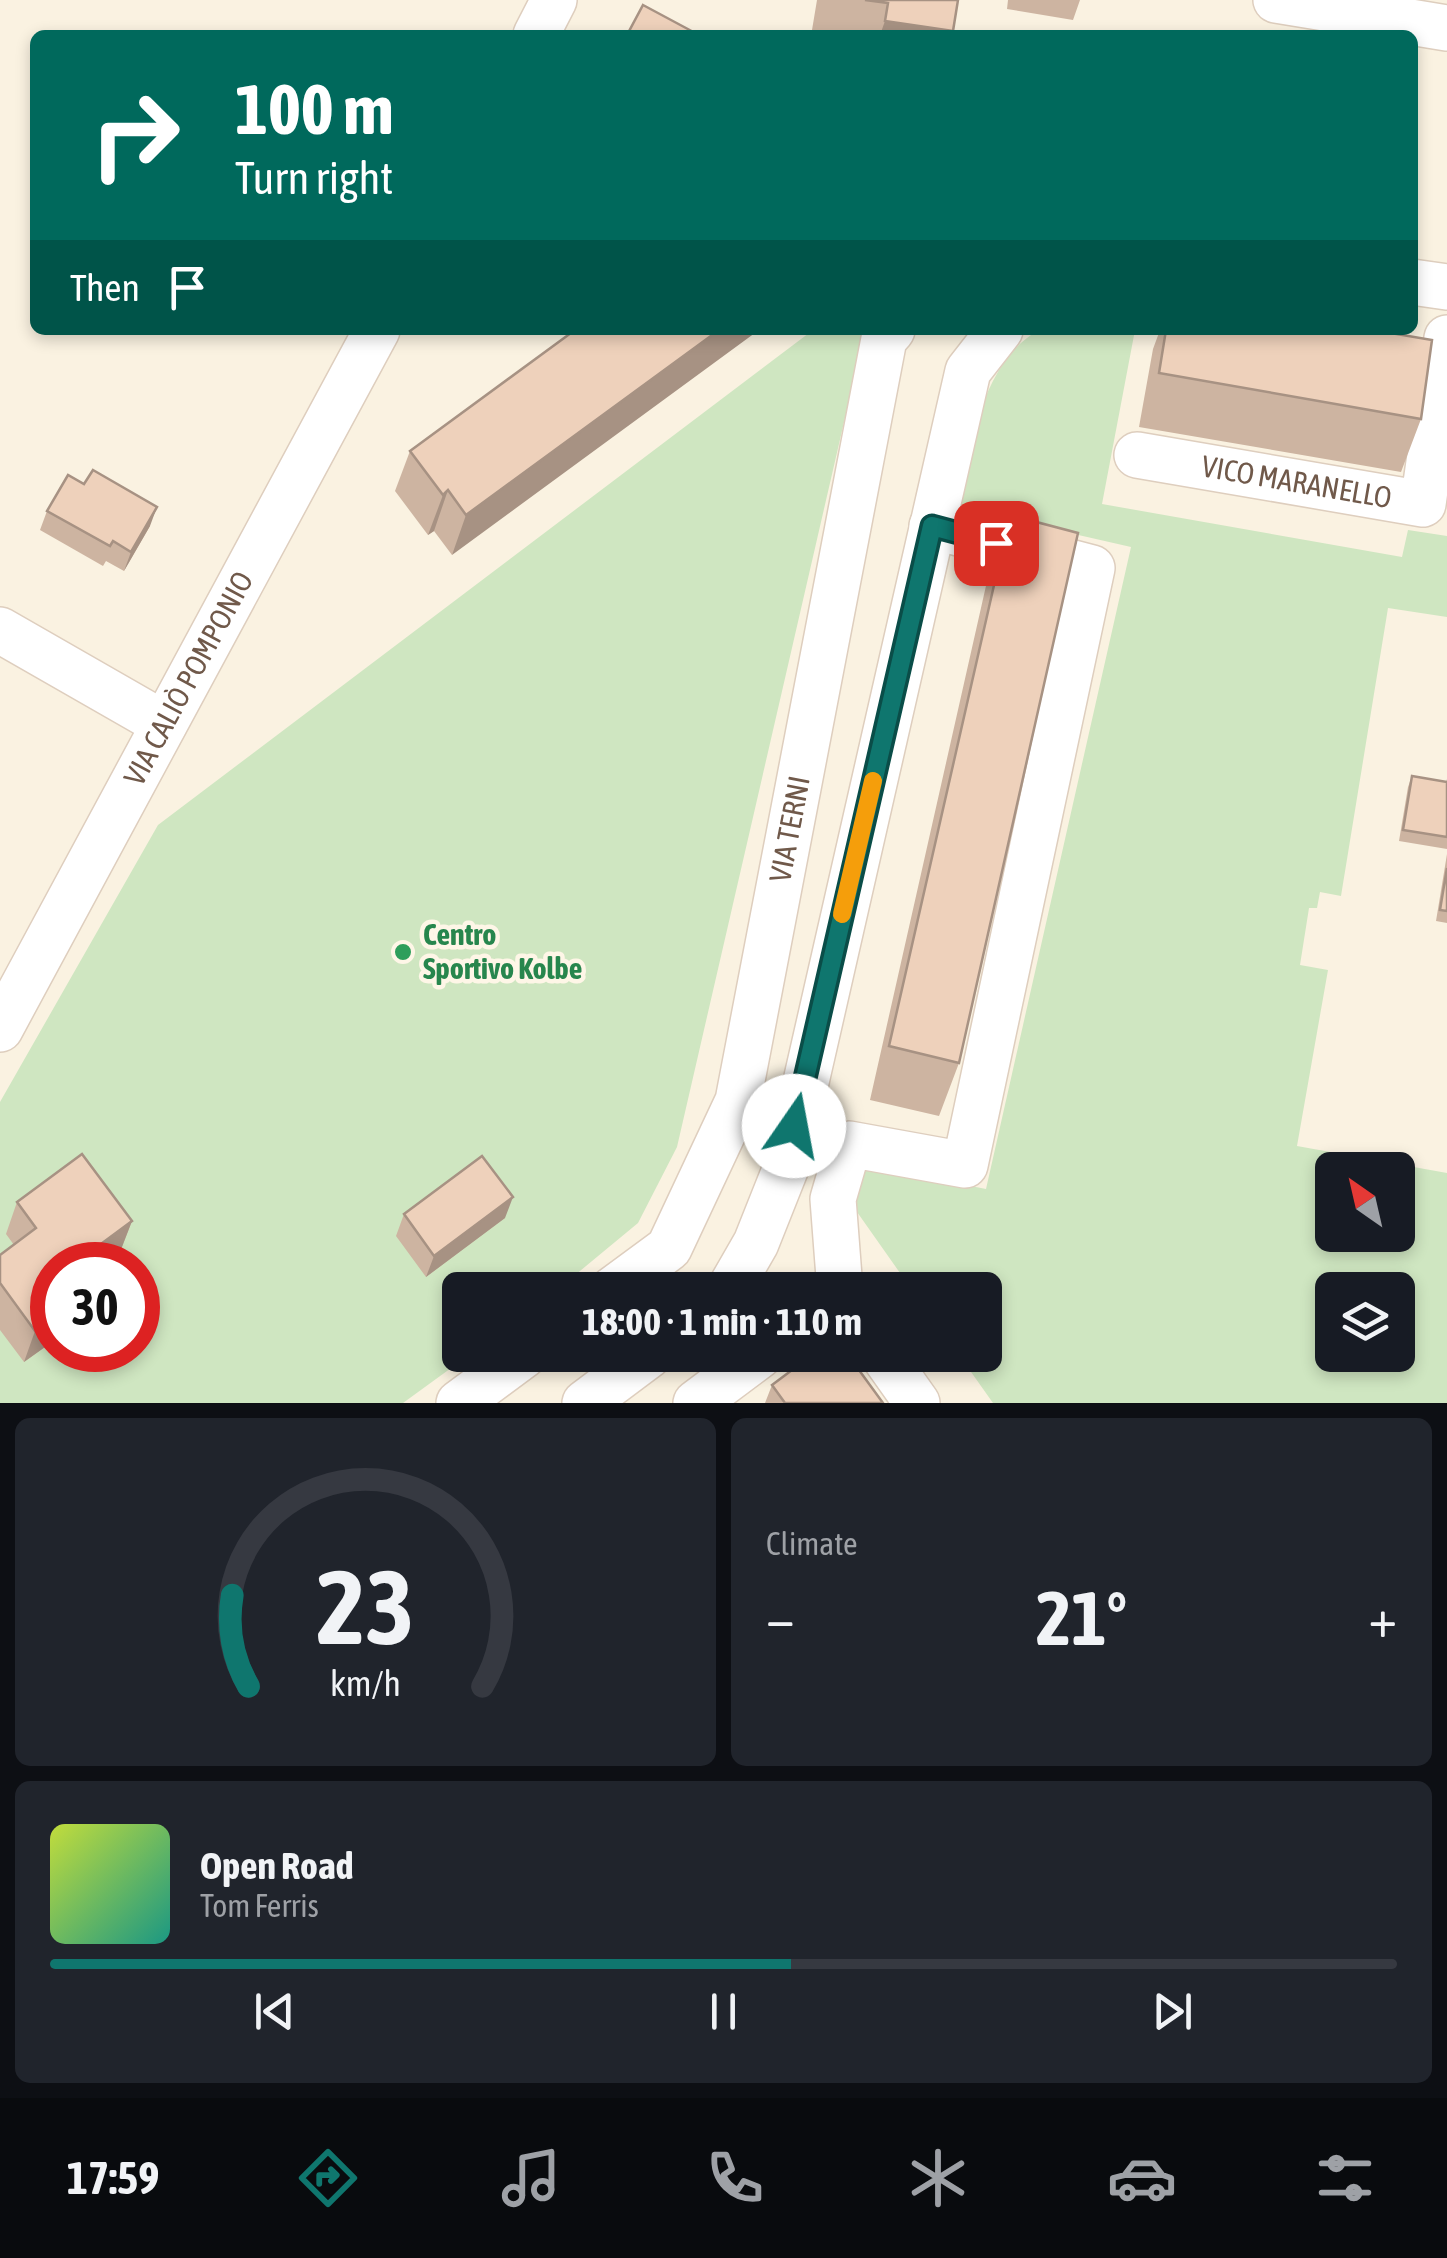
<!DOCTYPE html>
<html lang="en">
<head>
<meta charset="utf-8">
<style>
	body { margin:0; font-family:"Asap Condensed",sans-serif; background:#20242c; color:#f1f3f6; height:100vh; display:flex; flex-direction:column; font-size:38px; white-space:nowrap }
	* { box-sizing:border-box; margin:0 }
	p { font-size:32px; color:#9ea1a6 }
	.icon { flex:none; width:55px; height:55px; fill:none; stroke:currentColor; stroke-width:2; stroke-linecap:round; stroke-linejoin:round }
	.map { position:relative; height:1403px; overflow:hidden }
	.sheet { display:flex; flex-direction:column; gap:15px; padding:15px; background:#0d0f14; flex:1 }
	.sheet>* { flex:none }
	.hud { position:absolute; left:30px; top:30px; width:1388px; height:305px; border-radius:15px; box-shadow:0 5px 15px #0003; background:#00695c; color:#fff; overflow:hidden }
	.needle { width:65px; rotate:326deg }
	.tools { position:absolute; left:1315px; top:1152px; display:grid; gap:20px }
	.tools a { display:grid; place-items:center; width:100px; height:100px; border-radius:15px; background:#171b24; box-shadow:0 5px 15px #0003; font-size:50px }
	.speed { position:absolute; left:30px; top:1242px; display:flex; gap:20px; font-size:50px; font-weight:700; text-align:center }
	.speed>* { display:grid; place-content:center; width:130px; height:130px; border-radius:50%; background:#171b24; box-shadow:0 5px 15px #0003; line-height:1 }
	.speed .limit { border:15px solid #d22; background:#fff; color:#111 }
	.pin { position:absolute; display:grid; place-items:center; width:85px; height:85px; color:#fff; margin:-42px; border-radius:20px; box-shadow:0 5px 15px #0006 }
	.me { position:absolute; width:110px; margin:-55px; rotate:12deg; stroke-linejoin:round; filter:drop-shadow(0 0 8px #0008) }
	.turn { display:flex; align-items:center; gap:35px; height:210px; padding:0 40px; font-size:45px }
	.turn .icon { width:130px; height:130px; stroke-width:2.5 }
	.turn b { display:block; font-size:70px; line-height:85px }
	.then { display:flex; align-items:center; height:95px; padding:0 40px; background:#0003; gap:20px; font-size:38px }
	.big { font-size:75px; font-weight:700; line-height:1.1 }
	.sheet .widget { flex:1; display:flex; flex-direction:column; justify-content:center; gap:15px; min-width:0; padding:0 35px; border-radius:15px; background:#20242c }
	.sheet .dial { align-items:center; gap:0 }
	.dial svg { height:260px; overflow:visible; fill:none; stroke:#363941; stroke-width:7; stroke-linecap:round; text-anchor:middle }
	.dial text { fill:#f1f3f6; stroke:none }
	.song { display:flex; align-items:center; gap:30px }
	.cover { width:120px; height:120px; border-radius:15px; background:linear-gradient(135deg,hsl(70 70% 55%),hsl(170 70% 35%)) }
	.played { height:10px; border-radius:5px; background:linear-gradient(90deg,#0f766e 55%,#363941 55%) }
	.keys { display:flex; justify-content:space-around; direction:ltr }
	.heat { display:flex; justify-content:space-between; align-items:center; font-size:55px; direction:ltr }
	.sheet .tiles { flex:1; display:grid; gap:15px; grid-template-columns:1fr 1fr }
	.widget:last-child { grid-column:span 2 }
	.trip { position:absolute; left:442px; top:1272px; width:560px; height:100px; border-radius:15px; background:#171b24; box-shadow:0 5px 15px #0003; font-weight:700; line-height:100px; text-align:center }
	.menu { display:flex; height:160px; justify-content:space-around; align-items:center; background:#090b0e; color:#9ea1a6 }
	.menu .icon { width:70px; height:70px }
	.menu .selected { color:#0f766e }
	.menu b { font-size:45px; color:#f1f3f6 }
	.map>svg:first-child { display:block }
	.green { fill:#cfe6c1; fill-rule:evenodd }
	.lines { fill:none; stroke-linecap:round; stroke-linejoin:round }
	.minor-casing { stroke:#decebe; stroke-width:48 }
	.minor { stroke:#fff; stroke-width:45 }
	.wall { fill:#cdb4a1 }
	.shaded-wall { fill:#a79283 }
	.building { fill:#eed1bb; stroke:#a79283; stroke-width:2.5 }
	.route-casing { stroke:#0a4d48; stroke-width:25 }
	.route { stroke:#0f766e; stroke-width:18 }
	.slow { stroke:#f59e0b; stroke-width:18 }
	.leisure-dot { fill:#2e9e5b; stroke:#fef6e7; stroke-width:4 }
	.labels { text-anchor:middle; stroke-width:9; stroke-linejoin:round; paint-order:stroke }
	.street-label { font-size:30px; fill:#70594a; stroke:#fef6e7 }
	.leisure-label { font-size:30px; font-weight:bold; fill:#27864d; stroke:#fef6e7; text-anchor:start }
</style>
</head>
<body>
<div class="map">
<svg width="1447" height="1403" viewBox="0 0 1447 1403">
	<rect width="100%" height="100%" fill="#faf2e1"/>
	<path class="green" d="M 813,330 L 865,331 L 677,1147 L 638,1223 L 557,1290 L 460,1290 L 460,1355 L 469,1355 L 403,1403 L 0,1403 L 0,1102 L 158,825 ZM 52,1265 L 138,1265 L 138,1350 L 52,1350 Z
		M 1039,330 L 1135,330 L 1102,504 L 1402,557 L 1408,530 L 1447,536 L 1447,617 L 1388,608 L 1341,896 L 1320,892 L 1317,908 L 1309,908 L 1300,965 L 1328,970 L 1297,1146 L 1447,1173 L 1447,1403 L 993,1403 L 959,1355 L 985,1355 L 985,1290 L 912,1290 L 850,1202 L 859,1164 L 986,1189 L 1131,547 L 955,507 C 972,448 980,363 1039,330 ZM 1332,1170 L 1398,1170 L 1398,1235 L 1332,1235 ZM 1332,1290 L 1398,1290 L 1398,1355 L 1332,1355 Z"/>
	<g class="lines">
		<g class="minor-casing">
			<g id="minor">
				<path d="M 1276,0 L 1447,28"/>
				<path d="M 536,35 L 554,0"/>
				<path d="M 1412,282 L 1447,287"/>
				<path id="s1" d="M 1137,455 L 1423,504 L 1447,338"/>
				<path d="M 0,630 L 164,724"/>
				<path id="s2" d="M 0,1029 L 377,330"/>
				<path id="s3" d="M 612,1290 L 669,1248 L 738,1101 L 884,339 L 892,330"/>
				<path d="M 729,1290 L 756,1243 L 787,1165 L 968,371 L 1000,330"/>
				<path d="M 840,1290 L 833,1199 L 849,1144 L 965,1165 L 1092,568 L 932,526"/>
				<path d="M 883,1355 L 917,1403"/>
				<path d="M 459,1403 L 524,1355"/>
				<path d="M 585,1403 L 649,1355"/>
				<path d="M 696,1403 L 760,1355"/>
			</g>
		</g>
		<use href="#minor" class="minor"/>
	</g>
	<path class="wall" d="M 817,0 L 958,0 L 951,35 L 845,35 L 812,30 Z
		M 1008,0 L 1080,0 L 1073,20 L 1007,9 Z
		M 575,330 L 452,555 L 434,531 L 428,535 L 395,491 L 410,451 Z
		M 1160,330 L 1373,330 L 1421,419 L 1401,472 L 1139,427 L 1153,349 Z
		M 47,511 L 150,526 L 124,571 L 106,561 L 103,566 L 40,530 Z
		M 1010,515 L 959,1063 L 939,1116 L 870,1100 L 990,568 Z
		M 1412,776 L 1446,782 L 1447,779 L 1447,849 L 1399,841 L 1408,787 Z
		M 1447,854 L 1447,923 L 1436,921 Z
		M 17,1202 L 132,1221 L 120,1252 L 103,1265 L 52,1265 L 52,1342 L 24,1362 L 0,1330 L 0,1255 L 14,1245 L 6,1234 Z
		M 404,1214 L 505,1218 L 426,1277 L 396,1236 Z
		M 772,1385 L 883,1403 L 765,1403 Z"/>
	<path class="shaded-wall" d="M 885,21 L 953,31 L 951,35 L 880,35 Z
		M 719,330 L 759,330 L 452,555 L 466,515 Z
		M 448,490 L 434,531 L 428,535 L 443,495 Z
		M 157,507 L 150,526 L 124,571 L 131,552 Z
		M 513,1197 L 505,1218 L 426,1277 L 434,1256 Z
		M 132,1221 L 120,1252 L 103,1265 L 79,1265 L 82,1258 Z
		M 52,1318 L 52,1342 L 24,1362 L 35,1331 Z"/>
	<path class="building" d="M 865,0 L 958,0 L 953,31 L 885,21 L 888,3 Z
		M 643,5 L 699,35 L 627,35 Z
		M 575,330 L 719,330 L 466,515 L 448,490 L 443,495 L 410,451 Z
		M 1166,330 L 1373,330 L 1432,340 L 1421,419 L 1159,373 Z
		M 93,470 L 157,507 L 131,552 L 113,541 L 110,546 L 47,511 L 68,475 L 84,484 Z
		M 1010,515 L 1078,533 L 959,1063 L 889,1046 Z
		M 1412,776 L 1447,782 L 1447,837 L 1403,830 Z
		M 1447,868 L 1447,911 L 1440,910 Z
		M 82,1154 L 132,1221 L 82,1258 L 87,1265 L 52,1265 L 52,1318 L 35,1331 L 0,1283 L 0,1255 L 36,1228 L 17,1202 Z
		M 482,1156 L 513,1197 L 434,1256 L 404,1214 Z
		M 812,1355 L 848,1355 L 883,1403 L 785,1403 L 772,1385 Z"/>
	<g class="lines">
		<g class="route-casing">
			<path id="route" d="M 794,1126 L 932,526 L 996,543"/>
		</g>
		<use href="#route" class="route"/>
		<path class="slow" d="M 842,914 L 873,781"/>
	</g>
	<circle class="leisure-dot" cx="403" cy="952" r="10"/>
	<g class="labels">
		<g class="street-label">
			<text dy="10" stroke="none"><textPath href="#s1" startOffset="162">VICO MARANELLO</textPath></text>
			<text dy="10" stroke="none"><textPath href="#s2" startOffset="398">VIA CALIÒ POMPONIO</textPath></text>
			<text dy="10" stroke="none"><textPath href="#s3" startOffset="510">VIA TERNI</textPath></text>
		</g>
		<g class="leisure-label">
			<text x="423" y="945">Centro<tspan x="423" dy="34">Sportivo Kolbe</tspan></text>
		</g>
	</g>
</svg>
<div class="tools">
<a><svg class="needle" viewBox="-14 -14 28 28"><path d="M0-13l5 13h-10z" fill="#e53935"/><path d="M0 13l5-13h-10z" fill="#9ea1a6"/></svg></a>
<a><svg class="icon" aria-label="layers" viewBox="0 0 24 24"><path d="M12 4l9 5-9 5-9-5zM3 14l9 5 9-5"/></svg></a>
</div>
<div class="speed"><div class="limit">30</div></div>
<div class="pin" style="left:996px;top:543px;background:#d93025"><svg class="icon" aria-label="arrive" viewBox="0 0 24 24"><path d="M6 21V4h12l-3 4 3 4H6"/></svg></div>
<svg class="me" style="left:794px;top:1126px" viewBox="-20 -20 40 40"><circle r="19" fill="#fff"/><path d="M0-13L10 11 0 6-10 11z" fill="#0f766e"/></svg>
<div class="trip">18:00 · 1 min · 110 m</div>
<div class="hud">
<div class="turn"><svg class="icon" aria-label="right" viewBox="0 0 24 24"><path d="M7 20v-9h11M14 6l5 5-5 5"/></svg><div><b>100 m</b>Turn right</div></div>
<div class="then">Then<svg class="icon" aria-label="arrive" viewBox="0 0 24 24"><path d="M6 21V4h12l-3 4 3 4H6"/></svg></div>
</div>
</div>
<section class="sheet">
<div class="tiles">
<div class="widget dial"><svg viewBox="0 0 100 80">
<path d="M14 69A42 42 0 1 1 86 69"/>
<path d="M14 69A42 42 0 0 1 9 41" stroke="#0f766e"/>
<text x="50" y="56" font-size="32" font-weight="700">23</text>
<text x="50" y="72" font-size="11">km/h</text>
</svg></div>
<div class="widget"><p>Climate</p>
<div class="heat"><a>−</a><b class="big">21°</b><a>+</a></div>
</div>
<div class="widget">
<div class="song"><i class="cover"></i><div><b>Open Road</b><p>Tom Ferris</p></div></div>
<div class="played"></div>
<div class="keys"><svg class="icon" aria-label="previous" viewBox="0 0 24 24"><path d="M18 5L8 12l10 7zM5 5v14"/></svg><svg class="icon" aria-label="pause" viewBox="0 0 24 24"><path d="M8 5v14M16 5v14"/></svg><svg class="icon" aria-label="next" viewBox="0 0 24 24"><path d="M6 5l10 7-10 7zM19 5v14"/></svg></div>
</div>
</div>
</section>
<nav class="menu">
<b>17:59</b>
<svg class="icon selected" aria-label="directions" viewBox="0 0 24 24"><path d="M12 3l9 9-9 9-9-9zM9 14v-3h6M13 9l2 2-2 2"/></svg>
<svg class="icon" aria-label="music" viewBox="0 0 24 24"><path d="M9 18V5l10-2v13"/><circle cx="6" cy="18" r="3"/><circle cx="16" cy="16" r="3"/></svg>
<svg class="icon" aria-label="phone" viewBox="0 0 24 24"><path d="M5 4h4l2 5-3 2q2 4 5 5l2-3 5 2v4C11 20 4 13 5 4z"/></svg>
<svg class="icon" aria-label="climate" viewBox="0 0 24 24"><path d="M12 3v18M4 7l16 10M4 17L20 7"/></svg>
<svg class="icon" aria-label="car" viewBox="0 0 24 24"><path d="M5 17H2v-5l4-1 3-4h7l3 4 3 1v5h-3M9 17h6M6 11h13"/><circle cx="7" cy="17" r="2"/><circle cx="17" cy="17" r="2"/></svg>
<svg class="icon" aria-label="filters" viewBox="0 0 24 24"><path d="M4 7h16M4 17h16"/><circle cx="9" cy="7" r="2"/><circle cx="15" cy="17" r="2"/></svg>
</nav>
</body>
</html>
